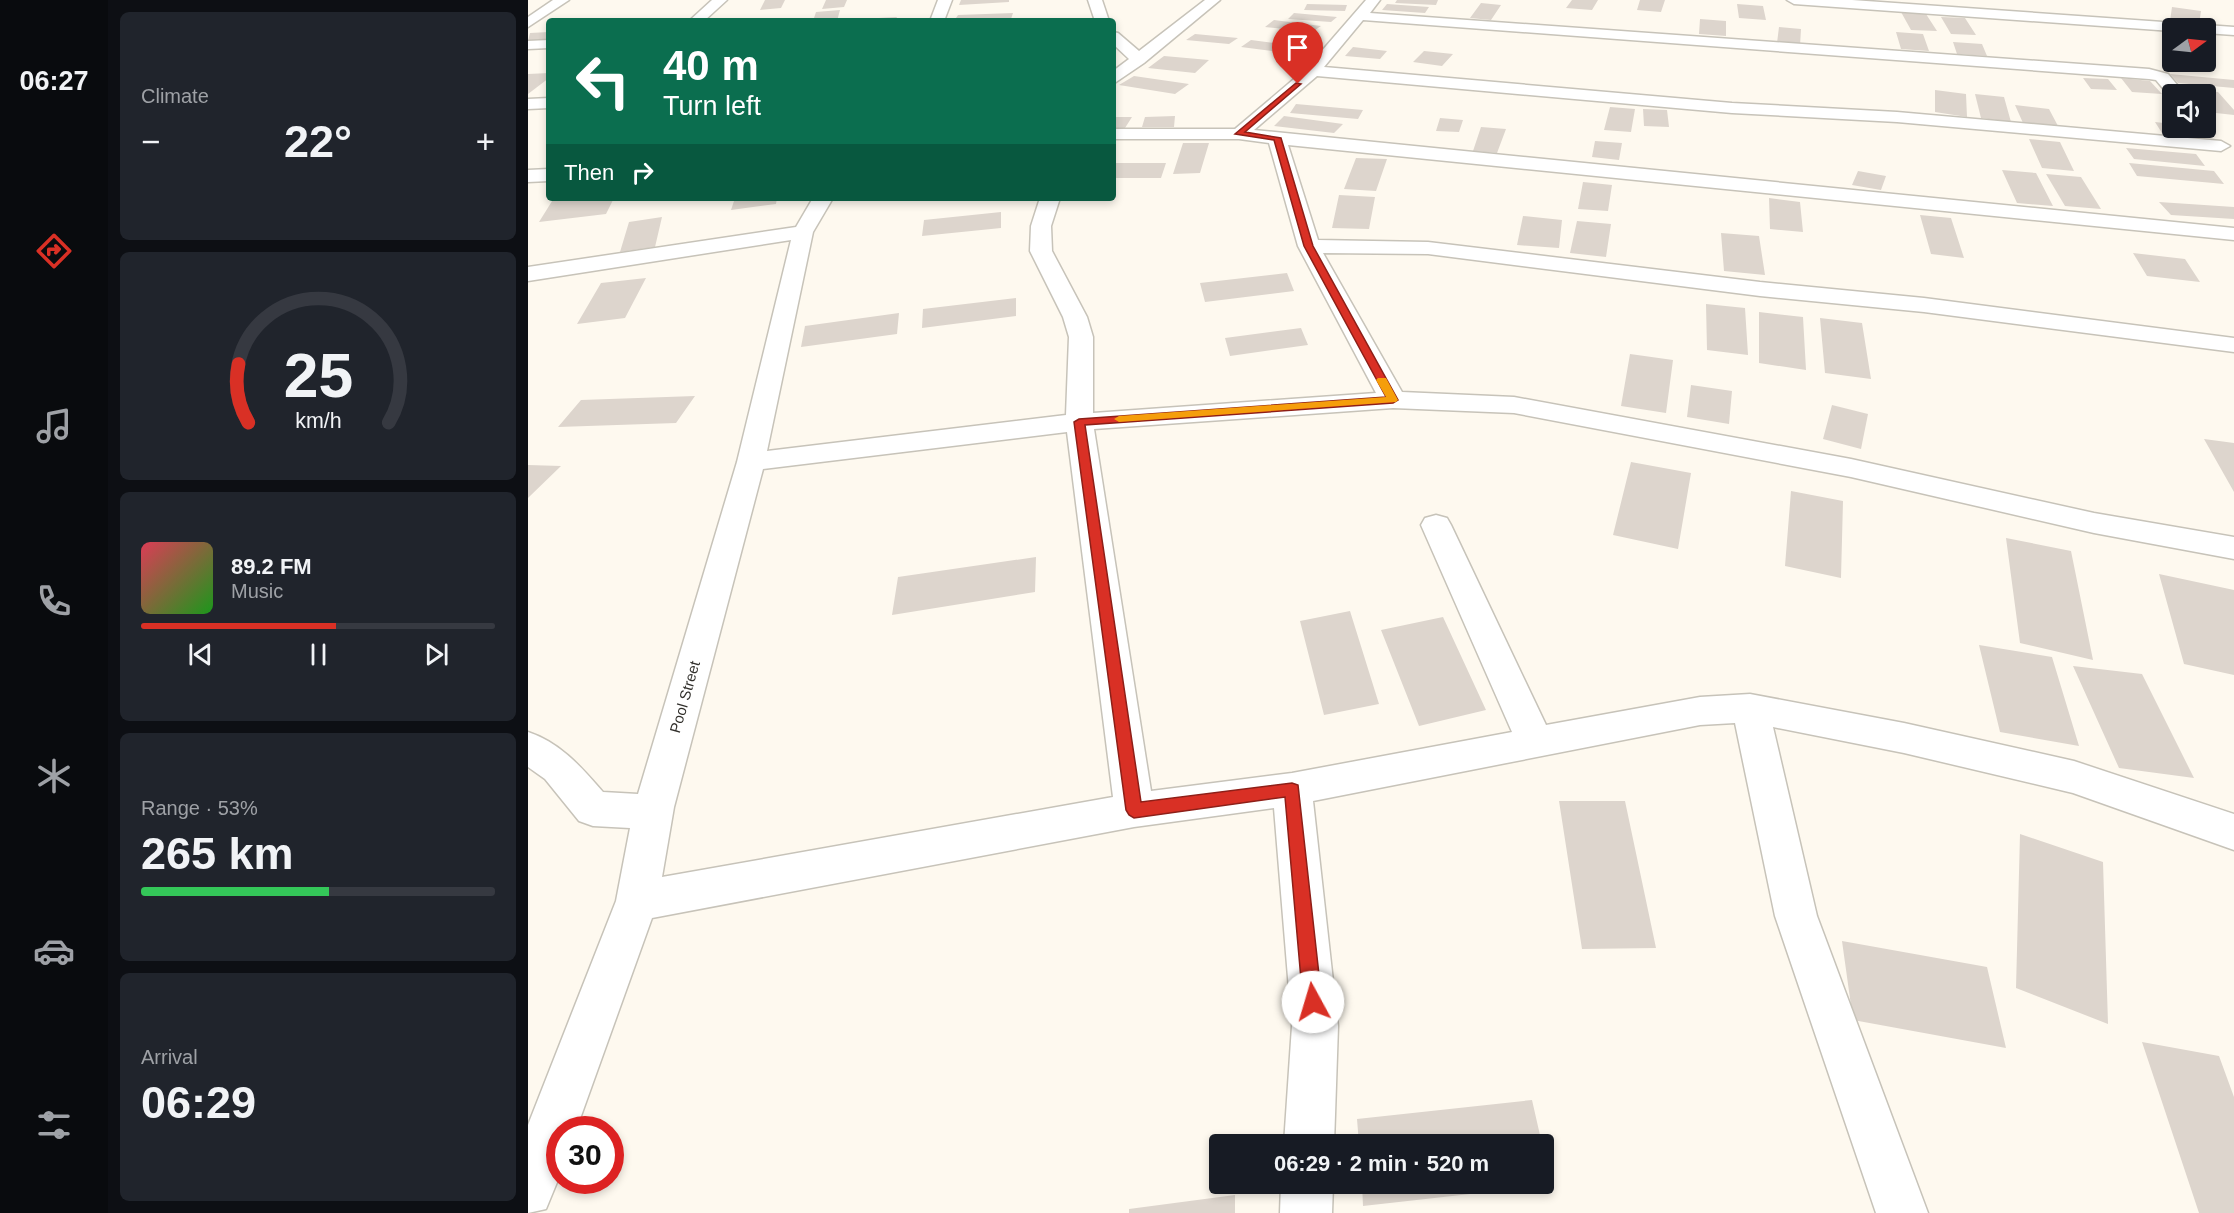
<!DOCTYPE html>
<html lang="en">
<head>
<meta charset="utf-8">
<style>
	body { margin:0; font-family:Helvetica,sans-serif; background:#20242c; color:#f1f3f6; height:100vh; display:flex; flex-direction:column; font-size:22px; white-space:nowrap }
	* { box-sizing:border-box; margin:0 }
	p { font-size:20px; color:#9ea1a6 }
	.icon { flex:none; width:33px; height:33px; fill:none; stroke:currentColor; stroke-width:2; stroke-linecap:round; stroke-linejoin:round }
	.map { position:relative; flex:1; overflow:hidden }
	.details { display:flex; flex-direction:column; gap:12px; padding:12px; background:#0d0f14; width:420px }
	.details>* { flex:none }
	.banner { position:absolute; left:18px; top:18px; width:570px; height:183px; border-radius:6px; box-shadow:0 3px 9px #0003; background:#0b6e4f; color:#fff; overflow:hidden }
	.needle { width:39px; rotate:75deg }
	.controls { position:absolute; left:1634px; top:18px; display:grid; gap:12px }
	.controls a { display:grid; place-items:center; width:54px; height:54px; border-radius:6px; background:#171b24; box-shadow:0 3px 9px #0003; font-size:30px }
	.speed { position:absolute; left:18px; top:1116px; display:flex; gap:12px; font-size:30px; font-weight:700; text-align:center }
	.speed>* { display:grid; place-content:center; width:78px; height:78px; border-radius:50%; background:#171b24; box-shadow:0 3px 9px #0003; line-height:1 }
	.speed .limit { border:9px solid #d22; background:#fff; color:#111 }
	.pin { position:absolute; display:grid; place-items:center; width:51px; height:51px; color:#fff; margin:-62px -26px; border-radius:50% 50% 50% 0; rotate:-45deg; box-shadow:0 0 6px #0007 }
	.pin .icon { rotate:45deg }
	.me { position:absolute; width:66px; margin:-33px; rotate:354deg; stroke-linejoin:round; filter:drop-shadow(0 0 4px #0008) }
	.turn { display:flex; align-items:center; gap:21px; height:126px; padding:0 18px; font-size:27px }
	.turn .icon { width:78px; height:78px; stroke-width:2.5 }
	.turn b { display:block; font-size:42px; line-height:51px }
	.then { display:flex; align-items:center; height:57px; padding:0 18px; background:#0003; gap:12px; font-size:22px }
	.big { font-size:45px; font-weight:700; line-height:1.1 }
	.details .widget { flex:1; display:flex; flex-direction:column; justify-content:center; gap:9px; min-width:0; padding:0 21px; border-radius:9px; background:#20242c }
	.details .dial { align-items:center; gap:0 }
	.dial svg { height:156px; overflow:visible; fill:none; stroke:#363941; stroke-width:7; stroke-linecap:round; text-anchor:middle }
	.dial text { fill:#f1f3f6; stroke:none }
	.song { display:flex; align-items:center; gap:18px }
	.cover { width:72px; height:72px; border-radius:9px; background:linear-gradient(135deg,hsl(350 70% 55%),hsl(120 70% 35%)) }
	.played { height:6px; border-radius:3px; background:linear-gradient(90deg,#d93025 55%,#363941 55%) }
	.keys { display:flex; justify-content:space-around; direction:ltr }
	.heat { display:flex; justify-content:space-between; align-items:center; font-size:33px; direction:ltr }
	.charge { height:9px; border-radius:4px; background:linear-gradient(90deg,#34c759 53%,#363941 0) }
	.trip { position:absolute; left:681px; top:1134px; width:345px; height:60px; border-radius:6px; background:#171b24; box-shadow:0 3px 9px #0003; font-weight:700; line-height:60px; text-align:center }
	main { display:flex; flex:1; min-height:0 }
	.tab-bar { display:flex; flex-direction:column; width:108px; justify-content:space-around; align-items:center; background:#090b0e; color:#9ea1a6 }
	.tab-bar .icon { width:42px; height:42px }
	.tab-bar .current { color:#d93025 }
	.tab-bar b { font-size:27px; color:#f1f3f6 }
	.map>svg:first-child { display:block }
	.building { fill:#ddd5cd }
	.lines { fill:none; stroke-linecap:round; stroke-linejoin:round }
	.minor-casing { stroke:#c7c3b9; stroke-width:3 }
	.minor { fill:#fff; fill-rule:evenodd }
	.route { fill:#d93025; stroke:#8d1f18; stroke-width:1.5 }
	.slow { fill:#f59e0b }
	.labels { text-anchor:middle; stroke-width:4.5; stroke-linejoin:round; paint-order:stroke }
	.street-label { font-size:15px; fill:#32302c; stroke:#fff }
</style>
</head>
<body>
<main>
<nav class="tab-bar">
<b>06:27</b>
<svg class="icon current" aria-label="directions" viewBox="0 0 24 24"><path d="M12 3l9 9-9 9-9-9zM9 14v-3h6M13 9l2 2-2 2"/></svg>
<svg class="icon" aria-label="music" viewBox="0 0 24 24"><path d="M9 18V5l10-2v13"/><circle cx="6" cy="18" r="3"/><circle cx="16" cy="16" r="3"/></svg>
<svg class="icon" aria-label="phone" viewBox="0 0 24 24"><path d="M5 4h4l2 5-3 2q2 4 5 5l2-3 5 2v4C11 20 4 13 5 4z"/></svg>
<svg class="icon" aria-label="climate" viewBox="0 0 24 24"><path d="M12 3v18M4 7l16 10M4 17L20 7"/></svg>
<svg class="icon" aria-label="car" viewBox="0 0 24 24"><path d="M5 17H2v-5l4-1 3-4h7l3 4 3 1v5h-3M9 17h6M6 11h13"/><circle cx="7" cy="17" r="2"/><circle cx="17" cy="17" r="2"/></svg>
<svg class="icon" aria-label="filters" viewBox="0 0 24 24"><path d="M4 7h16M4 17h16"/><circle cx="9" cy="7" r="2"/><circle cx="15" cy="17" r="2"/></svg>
</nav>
<section class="details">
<div class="widget"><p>Climate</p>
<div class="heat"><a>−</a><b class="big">22°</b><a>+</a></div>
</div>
<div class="widget dial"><svg viewBox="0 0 100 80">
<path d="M14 69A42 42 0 1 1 86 69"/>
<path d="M14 69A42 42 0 0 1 9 39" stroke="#d93025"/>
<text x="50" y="56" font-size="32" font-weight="700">25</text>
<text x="50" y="72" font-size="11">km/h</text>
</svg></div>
<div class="widget">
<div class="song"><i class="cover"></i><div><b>89.2 FM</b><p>Music</p></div></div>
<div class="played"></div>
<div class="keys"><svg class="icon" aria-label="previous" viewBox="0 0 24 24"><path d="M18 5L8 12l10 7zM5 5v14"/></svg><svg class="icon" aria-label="pause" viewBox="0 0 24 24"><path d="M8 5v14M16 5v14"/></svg><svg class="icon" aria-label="next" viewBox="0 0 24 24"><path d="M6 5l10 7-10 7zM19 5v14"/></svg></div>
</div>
<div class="widget"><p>Range · 53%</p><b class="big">265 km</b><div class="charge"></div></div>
<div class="widget"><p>Arrival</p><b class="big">06:29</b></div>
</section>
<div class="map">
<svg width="1706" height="1213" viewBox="0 0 1706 1213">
	<rect width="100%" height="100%" fill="#fef9ef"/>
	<path class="building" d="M 237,0 L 257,0 L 253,8 L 232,10 Z
		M 298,0 L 319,0 L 316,7 L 294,9 Z
		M 433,0 L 481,0 L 481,2 L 431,5 Z
		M 869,0 L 910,0 L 908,5 L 867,3 Z
		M 1044,0 L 1070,0 L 1064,10 L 1038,8 Z
		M 1112,0 L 1137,0 L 1133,12 L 1109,10 Z
		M 953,3 L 973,5 L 963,20 L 942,18 Z
		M 779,4 L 819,5 L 817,11 L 776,10 Z
		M 859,4 L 901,7 L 897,13 L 854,10 Z
		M 1209,4 L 1235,6 L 1238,20 L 1211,18 Z
		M 1644,7 L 1673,11 L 1671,25 L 1642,21 Z
		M 312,10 L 309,21 L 285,21 L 288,12 Z
		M 1373,12 L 1398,14 L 1409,31 L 1383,30 Z
		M 485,13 L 483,19 L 426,21 L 430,15 Z
		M 766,13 L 809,17 L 803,22 L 760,19 Z
		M 369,17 L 367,21 L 332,21 L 332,19 Z
		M 1413,17 L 1437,18 L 1448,35 L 1423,34 Z
		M 1172,19 L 1198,21 L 1198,36 L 1171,34 Z
		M 746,20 L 793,26 L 784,32 L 737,27 Z
		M 1251,27 L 1273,29 L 1272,46 L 1249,43 Z
		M 21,32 L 21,39 L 0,41 L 2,33 Z
		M 1368,32 L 1395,34 L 1401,51 L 1373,49 Z
		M 667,34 L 710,38 L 701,44 L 658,40 Z
		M 723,40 L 769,46 L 759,53 L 713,47 Z
		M 1425,42 L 1454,44 L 1459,56 L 1429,54 Z
		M 825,47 L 859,51 L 852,59 L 817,56 Z
		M 896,51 L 925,54 L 914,66 L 885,62 Z
		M 636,56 L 681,60 L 667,73 L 620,68 Z
		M 21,73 L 21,78 L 0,94 L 0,74 Z
		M 1642,74 L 1706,80 L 1706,88 L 1650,83 Z
		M 606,76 L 661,84 L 647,94 L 591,85 Z
		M 1555,78 L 1580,79 L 1589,90 L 1563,89 Z
		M 1593,78 L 1622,81 L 1634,94 L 1604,92 Z
		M 1659,89 L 1690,92 L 1706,110 L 1706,115 L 1679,112 L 1677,94 L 1664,94 Z
		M 1407,90 L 1438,94 L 1439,117 L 1407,112 Z
		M 1447,94 L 1476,97 L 1483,122 L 1453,118 Z
		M 768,104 L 835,110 L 830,119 L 762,113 Z
		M 1487,105 L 1521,109 L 1530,126 L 1495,123 Z
		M 1082,107 L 1107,109 L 1103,132 L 1076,130 Z
		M 1115,109 L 1139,110 L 1141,127 L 1116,126 Z
		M 647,116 L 646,127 L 614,127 L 617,117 Z
		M 756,116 L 815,124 L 806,133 L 746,126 Z
		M 585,117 L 604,117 L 597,128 L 585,128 Z
		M 912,118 L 935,120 L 931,132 L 908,131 Z
		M 1627,122 L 1644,124 L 1644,128 L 1662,128 L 1668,136 L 1634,133 Z
		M 953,127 L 978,129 L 969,153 L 945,151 Z
		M 1501,139 L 1532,142 L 1546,171 L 1514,168 Z
		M 1067,141 L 1094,143 L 1091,160 L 1064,157 Z
		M 655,143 L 681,143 L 672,173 L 645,174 Z
		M 1598,148 L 1668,154 L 1677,166 L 1606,159 Z
		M 828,158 L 859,159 L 848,191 L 816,189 Z
		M 585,163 L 638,163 L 633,178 L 585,178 Z
		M 1601,163 L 1686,171 L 1696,184 L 1609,176 Z
		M 1474,170 L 1508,173 L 1525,206 L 1489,203 Z
		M 1330,171 L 1358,176 L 1353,190 L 1324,185 Z
		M 1518,174 L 1553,177 L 1573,209 L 1537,206 Z
		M 1055,182 L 1084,185 L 1080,211 L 1050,209 Z
		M 811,195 L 847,197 L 841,229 L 804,228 Z
		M 26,198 L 86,198 L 78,214 L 11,222 Z
		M 207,198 L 249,198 L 248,204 L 203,210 Z
		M 1241,198 L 1272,202 L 1275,232 L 1242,229 Z
		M 1631,202 L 1706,207 L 1706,219 L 1643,215 Z
		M 473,212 L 473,228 L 394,236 L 396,220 Z
		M 1392,215 L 1423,218 L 1436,258 L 1403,254 Z
		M 995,216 L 1034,220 L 1031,248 L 989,245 Z
		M 134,217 L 127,247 L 92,252 L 101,222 Z
		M 1049,221 L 1083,224 L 1078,257 L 1042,253 Z
		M 1193,233 L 1231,236 L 1237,275 L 1196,271 Z
		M 1605,253 L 1657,259 L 1672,282 L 1619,276 Z
		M 759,273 L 766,291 L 677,302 L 672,283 Z
		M 118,278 L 97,318 L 49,324 L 73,283 Z
		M 488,298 L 488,316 L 394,328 L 395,309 Z
		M 1178,304 L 1217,308 L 1220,355 L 1179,350 Z
		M 1231,312 L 1275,317 L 1278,370 L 1231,363 Z
		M 371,313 L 369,334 L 273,347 L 277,326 Z
		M 1292,318 L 1334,323 L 1343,379 L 1297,373 Z
		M 773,328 L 780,345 L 702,356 L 697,338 Z
		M 1102,354 L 1145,360 L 1138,413 L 1093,406 Z
		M 1163,385 L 1204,391 L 1201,424 L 1159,417 Z
		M 167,396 L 148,423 L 30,427 L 53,400 Z
		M 1304,405 L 1340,414 L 1333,449 L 1295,439 Z
		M 1676,439 L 1706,443 L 1706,492 Z
		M 1103,462 L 1163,473 L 1150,549 L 1085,535 Z
		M 0,465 L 33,466 L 0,498 Z
		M 1263,491 L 1315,501 L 1313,578 L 1257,566 Z
		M 1478,538 L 1543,551 L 1565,660 L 1492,643 Z
		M 508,557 L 507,592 L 364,615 L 370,577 Z
		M 1631,574 L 1706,590 L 1706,675 L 1656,664 Z
		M 822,611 L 851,704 L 796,715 L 772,621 Z
		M 915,617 L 958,710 L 891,726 L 853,630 Z
		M 1451,645 L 1524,657 L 1551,746 L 1472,732 Z
		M 1545,666 L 1614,674 L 1666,778 L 1591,768 Z
		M 1031,801 L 1097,801 L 1128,948 L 1054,949 Z
		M 1492,834 L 1575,862 L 1580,1024 L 1488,988 Z
		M 1314,941 L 1459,967 L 1478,1048 L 1325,1020 Z
		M 1614,1042 L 1691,1056 L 1706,1097 L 1706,1213 L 1671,1213 Z
		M 1004,1100 L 1014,1144 L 831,1144 L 829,1119 Z
		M 1017,1159 L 1022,1185 L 835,1206 L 834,1184 L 1016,1184 Z
		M 707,1195 L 707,1213 L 601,1213 L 601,1209 Z"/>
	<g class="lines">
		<g class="minor-casing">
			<path id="minor" d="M 25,0 L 41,0 L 0,27 L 0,17 Z
				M 184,0 L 199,0 L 176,21 L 161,21 Z
				M 410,0 L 424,0 L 416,21 L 402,21 Z
				M 560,0 L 574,0 L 581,21 L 567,21 Z
				M 677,0 L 692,0 L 616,63 L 585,84 L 585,71 L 601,59 L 585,44 L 585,32 L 590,33 L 611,51 Z
				M 838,0 L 852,0 L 842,13 L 1621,69 L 1640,74 L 1657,94 L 1644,94 L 1643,98 L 1628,80 L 1621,79 L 835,20 L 796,67 L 1204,103 L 1369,112 L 1693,141 L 1702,146 L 1693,151 L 1369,122 L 1204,113 L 789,76 L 726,130 L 1706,228 L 1706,240 L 760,145 L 790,240 L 900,242 L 1232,282 L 1396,298 L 1706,338 L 1706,352 L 1396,312 L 1232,296 L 900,254 L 795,253 L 874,392 L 986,397 L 1323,459 L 1566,513 L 1706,537 L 1706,559 L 1566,533 L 1323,477 L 986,413 L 865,408 L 566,429 L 623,791 L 764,773 L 984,732 L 893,525 L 897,518 L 908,515 L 919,518 L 923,525 L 1018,725 L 1172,697 L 1222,694 L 1376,723 L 1546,761 L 1706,814 L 1706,850 L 1545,793 L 1376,753 L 1245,727 L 1289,916 L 1400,1213 L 1348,1213 L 1247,916 L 1207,723 L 1172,725 L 785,801 L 810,1026 L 806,1144 L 756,1144 L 764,1026 L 746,808 L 606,827 L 124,918 L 48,1130 L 32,1130 L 32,1175 L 18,1209 L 0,1213 L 0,1125 L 88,901 L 102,828 L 65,826 L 51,821 L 17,779 L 0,767 L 0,732 C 33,743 53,767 75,792 L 110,794 L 209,462 L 263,240 L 0,281 L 0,267 L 268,227 L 285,198 L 305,198 L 285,232 L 239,451 L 538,415 L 541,337 L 535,317 L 502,251 L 503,226 L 512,198 L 532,198 L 523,226 L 524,251 L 559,317 L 565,337 L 565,413 L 848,393 L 770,246 L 741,143 L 711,139 L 585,139 L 585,129 L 707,129 L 779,68 ZM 539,432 L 585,797 L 134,877 L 146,807 L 235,469 Z
				M 1259,0 L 1324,0 L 1706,27 L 1706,35 L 1677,33 L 1677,28 L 1644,28 L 1644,31 L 1266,4 Z
				M 21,40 L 21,48 L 0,49 L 0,41 Z
				M 21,98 L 21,108 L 0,109 L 0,99 Z
				M 21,169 L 21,181 L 0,182 L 0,170 Z
				M 753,1184 L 805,1184 L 804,1213 L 752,1213 Z"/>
		</g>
		<use href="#minor" class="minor"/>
	</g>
	<path class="route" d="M 768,83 L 773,84 L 717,132 L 753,138 L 785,246 L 870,400 L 865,403 L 557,425 L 613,802 L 764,783 L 770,785 L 794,1002 L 791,1009 L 785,1012 L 778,1009 L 775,1002 L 757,797 L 606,818 L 601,815 L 598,810 L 546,422 L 551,419 L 858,397 L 776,246 L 746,140 L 707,134 Z"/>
	<path class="slow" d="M 850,378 L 858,378 L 870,400 L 868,402 L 591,422 L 586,419 L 591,416 L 858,397 L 848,380 Z"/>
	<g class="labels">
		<g class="street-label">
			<text transform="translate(157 697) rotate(-74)" y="5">Pool Street</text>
		</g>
	</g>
</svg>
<div class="controls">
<a><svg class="needle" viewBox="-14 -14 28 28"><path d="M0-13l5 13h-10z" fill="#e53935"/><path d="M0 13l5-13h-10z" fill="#9ea1a6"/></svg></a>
<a><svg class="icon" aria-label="sound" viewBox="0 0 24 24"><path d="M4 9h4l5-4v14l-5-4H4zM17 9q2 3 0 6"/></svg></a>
</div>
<div class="speed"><div class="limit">30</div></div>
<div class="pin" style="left:770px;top:84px;background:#d93025"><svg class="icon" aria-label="arrive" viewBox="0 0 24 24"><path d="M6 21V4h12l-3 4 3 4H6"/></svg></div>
<svg class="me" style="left:785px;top:1002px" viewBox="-20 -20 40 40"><circle r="19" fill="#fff"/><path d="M0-13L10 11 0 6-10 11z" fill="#d93025"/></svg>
<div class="trip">06:29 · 2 min · 520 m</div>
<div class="banner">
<div class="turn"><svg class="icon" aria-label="left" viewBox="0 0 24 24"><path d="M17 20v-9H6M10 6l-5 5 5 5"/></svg><div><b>40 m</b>Turn left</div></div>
<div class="then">Then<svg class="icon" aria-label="right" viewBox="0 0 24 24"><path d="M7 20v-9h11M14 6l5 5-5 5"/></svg></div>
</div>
</div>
</main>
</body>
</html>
